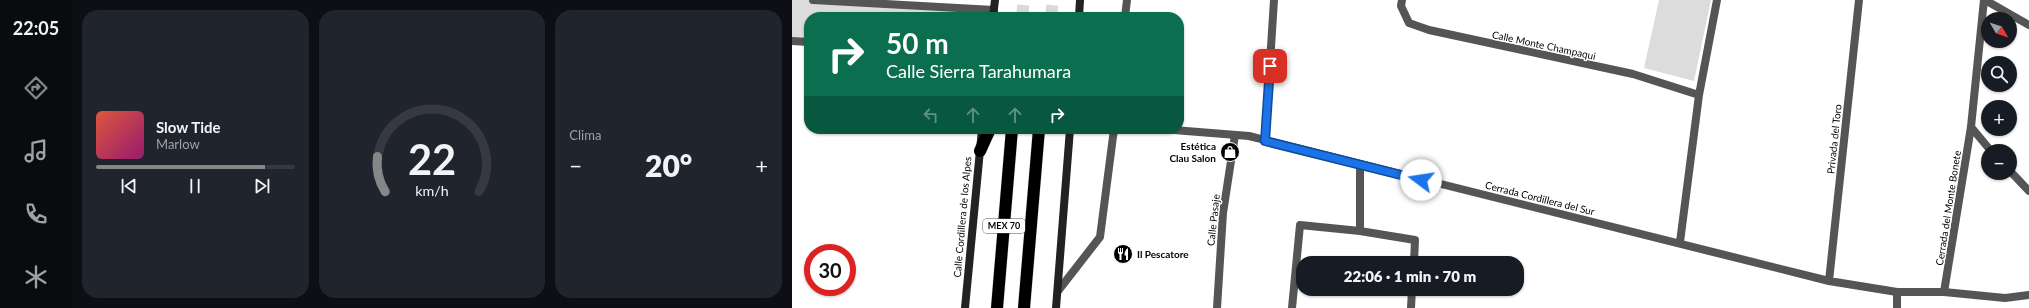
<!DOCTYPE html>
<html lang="es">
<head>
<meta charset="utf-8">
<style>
	body { margin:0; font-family:Lato,sans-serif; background:#20242c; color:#f1f3f6; height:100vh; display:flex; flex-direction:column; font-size:15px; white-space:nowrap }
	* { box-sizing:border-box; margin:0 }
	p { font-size:13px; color:#9ea1a6 }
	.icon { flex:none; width:22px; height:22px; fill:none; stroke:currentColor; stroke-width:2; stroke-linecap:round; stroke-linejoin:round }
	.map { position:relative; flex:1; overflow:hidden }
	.side { display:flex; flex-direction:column; gap:10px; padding:10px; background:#0d0f14; width:720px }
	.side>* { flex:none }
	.hud { position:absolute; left:12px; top:12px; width:380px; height:122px; border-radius:16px; box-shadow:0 1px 3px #0004; background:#0b6e4f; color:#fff; overflow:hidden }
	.needle { width:26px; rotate:129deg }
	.buttons { position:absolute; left:1189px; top:12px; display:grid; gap:8px }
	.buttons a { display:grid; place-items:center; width:36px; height:36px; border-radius:50%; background:#171b24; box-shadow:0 1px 3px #0004; font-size:20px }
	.speed { position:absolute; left:12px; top:244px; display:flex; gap:8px; font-size:20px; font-weight:700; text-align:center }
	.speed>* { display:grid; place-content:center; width:52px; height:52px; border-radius:50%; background:#171b24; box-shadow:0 1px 3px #0004; line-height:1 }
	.speed .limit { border:6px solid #d22; background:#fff; color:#111 }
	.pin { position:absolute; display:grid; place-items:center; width:34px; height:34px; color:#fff; margin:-17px; border-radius:8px; box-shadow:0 2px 6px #0006 }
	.me { position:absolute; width:44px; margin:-22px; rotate:284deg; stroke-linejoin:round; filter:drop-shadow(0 0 3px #0008) }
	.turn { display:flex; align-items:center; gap:14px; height:84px; padding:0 16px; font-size:18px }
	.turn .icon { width:52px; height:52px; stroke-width:2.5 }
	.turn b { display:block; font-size:28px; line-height:34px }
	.lanes { display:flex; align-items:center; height:38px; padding:0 16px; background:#0003; justify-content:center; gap:20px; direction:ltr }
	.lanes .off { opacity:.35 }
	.big { font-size:30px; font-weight:800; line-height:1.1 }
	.side .tile { flex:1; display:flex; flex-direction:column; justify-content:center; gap:6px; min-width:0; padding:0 14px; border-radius:16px; background:#20242c }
	.side .dial { align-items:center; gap:0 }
	.dial svg { height:104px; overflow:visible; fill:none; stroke:#363941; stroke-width:7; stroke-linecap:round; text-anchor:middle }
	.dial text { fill:#f1f3f6; stroke:none }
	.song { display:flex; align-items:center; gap:12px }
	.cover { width:48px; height:48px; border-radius:6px; background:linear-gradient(135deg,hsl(10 70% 55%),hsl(320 70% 35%)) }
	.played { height:4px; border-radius:2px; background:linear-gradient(90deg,#858687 85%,#363941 85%) }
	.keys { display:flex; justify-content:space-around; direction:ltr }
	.heat { display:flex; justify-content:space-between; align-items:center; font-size:22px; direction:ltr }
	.side .tiles { flex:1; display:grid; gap:10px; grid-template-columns:repeat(3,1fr) }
	.trip { position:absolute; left:504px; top:256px; width:228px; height:40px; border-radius:16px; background:#171b24; box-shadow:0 1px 3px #0004; font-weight:800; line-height:40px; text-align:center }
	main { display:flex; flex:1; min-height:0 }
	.dock { display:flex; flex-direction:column; width:72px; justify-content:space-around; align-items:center; background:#090b0e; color:#9ea1a6 }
	.dock .icon { width:28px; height:28px }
	.dock .on { color:#858687 }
	.dock b { font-size:18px; color:#f1f3f6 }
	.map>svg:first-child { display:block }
	.green { fill:#dcdcdc }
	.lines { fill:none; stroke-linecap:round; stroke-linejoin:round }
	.motorway-tunnel { stroke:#d9d9d9; stroke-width:12; stroke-dasharray:12 6; stroke-linecap:butt }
	.motorway-casing { stroke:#dbdbdb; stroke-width:13 }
	.pedestrian { stroke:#555; stroke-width:8 }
	.minor { stroke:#555; stroke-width:8 }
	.secondary { stroke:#222; stroke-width:8 }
	.motorway { stroke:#000; stroke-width:12 }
	.route-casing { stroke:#114b97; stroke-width:10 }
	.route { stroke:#1a73e8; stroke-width:7 }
	.labels { text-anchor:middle; stroke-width:3; stroke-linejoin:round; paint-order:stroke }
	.shield { fill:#fff; stroke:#4c4c4c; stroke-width:1 }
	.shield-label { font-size:9px; font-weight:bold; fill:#000 }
	.street-label { font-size:10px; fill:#000; stroke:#fff }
	.poi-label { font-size:10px; font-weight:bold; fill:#000; stroke:#fff; text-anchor:end }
</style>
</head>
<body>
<main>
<nav class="dock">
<b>22:05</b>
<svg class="icon on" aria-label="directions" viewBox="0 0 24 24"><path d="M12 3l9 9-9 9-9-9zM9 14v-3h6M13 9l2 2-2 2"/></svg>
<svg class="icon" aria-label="music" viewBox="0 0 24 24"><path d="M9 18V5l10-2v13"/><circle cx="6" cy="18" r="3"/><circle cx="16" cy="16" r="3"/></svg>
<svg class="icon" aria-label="phone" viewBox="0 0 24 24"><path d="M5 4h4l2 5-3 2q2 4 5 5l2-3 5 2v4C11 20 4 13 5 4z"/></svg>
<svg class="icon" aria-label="climate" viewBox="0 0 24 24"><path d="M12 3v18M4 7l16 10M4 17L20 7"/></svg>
</nav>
<section class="side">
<div class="tiles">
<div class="tile">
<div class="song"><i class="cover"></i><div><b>Slow Tide</b><p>Marlow</p></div></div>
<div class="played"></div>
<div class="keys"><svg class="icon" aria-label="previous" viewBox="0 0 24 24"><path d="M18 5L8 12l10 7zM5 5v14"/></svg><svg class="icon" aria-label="pause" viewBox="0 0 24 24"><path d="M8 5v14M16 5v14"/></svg><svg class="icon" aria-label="next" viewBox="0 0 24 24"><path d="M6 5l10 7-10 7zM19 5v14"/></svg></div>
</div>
<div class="tile dial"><svg viewBox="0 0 100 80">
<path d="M14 69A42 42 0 1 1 86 69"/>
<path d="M14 69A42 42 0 0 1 8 42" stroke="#858687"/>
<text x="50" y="56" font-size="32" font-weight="700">22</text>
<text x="50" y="72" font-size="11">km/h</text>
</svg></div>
<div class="tile"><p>Clima</p>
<div class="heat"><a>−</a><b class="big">20°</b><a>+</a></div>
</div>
</div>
</section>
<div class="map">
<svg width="1237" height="308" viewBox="0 0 1237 308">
	<rect width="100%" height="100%" fill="#fff"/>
	<path class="green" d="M 0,0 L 21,0 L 202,10 L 201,17 L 17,17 L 17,42 L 0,41 Z
		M 867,0 L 919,0 L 902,81 L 852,68 Z"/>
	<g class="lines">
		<path class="motorway-tunnel" d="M 230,17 L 232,0
			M 259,17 L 261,0"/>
		<g class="motorway-casing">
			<path id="motorway" d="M 188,151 L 198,129
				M 205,308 L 220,129
				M 232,308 L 247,129"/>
		</g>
		<path class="pedestrian" d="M 425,308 L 431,213 L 443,135"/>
		<path class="minor" d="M 21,0 L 202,10
			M 610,0 L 609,6 L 617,23 L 637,30 L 841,74 L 907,95
			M 1193,0 L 1237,25
			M 333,17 L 335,0
			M 0,41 L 17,42
			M 1179,127 L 1199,151
			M 369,129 L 457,136 L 1037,281 L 1105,292 L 1152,292 L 1213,298 L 1237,295
			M 473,141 L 482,0
			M 1218,171 L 1237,191
			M 568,231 L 568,165
			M 888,242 L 907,95 L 925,0
			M 1037,281 L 1067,0
			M 266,291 L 308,237 L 322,129
			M 1152,292 L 1179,127 L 1192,0
			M 500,308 L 508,225 L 568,231 L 623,240 L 622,263
			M 619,308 L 620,289
			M 1105,308 L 1105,292"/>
		<path class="secondary" d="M 201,17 L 203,0
			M 287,17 L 288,0
			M 173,308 L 190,129
			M 264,308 L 278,129"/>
		<use href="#motorway" class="motorway"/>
	</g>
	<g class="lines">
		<g class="route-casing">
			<path id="route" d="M 478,66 L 473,141 L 629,180"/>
		</g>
		<use href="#route" class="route"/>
	</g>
	<defs>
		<g id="shop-disc" transform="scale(1)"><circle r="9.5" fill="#000" stroke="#fff"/><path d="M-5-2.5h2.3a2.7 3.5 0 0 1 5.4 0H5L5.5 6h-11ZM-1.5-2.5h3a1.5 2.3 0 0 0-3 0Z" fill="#fff"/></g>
		<g id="restaurant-disc" transform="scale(1)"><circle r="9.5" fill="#000" stroke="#fff"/><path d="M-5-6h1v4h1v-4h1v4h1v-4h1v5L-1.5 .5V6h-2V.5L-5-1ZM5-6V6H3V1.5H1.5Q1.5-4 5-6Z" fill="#fff"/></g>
	</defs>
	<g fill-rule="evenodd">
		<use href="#shop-disc" x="438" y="152"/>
		<use href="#restaurant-disc" x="331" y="254"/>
	</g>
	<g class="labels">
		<rect class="shield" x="191" y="219" width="42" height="14" rx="3"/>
		<g class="shield-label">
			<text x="212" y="229">MEX 70</text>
		</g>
		<g class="street-label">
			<text transform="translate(752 45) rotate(12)" y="4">Calle Monte Champaqui</text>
			<text transform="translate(1042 139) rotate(-84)" y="4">Privada del Toro</text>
			<text transform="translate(748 198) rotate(14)" y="4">Cerrada Cordillera del Sur</text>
			<text transform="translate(1156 208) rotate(-81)" y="4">Cerrada del Monte Bonete</text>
			<text transform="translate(170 217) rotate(-85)" y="4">Calle Cordillera de los Alpes</text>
			<text transform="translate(421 220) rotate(-84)" y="4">Calle Pasaje</text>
		</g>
		<g class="poi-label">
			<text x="424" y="150">Estética<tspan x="424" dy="12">Clau Salon</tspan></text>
			<text x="345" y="258" text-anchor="start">Il Pescatore</text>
		</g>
	</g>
</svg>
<div class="buttons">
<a><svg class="needle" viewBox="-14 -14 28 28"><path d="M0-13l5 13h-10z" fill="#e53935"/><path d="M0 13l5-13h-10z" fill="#9ea1a6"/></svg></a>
<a><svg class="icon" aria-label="search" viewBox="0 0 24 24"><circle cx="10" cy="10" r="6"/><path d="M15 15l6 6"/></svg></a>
<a>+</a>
<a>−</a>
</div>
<div class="speed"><div class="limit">30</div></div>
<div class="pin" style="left:478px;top:66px;background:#d93025"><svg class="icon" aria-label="arrive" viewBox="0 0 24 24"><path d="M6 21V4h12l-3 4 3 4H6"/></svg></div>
<svg class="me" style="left:629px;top:180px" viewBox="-20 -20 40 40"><circle r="19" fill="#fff"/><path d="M0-13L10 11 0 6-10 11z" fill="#1a73e8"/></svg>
<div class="trip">22:06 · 1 min · 70 m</div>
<div class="hud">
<div class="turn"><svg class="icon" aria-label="right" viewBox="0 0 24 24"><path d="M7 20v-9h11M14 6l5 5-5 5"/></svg><div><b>50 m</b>Calle Sierra Tarahumara</div></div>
<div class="lanes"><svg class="icon off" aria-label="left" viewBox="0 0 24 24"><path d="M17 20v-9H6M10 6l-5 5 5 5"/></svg><svg class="icon off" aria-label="ahead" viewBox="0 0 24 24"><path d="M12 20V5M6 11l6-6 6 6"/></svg><svg class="icon off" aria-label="ahead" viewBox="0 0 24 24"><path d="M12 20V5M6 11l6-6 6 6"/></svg><svg class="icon" aria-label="right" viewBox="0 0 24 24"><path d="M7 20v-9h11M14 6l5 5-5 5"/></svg></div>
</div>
</div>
</main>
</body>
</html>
